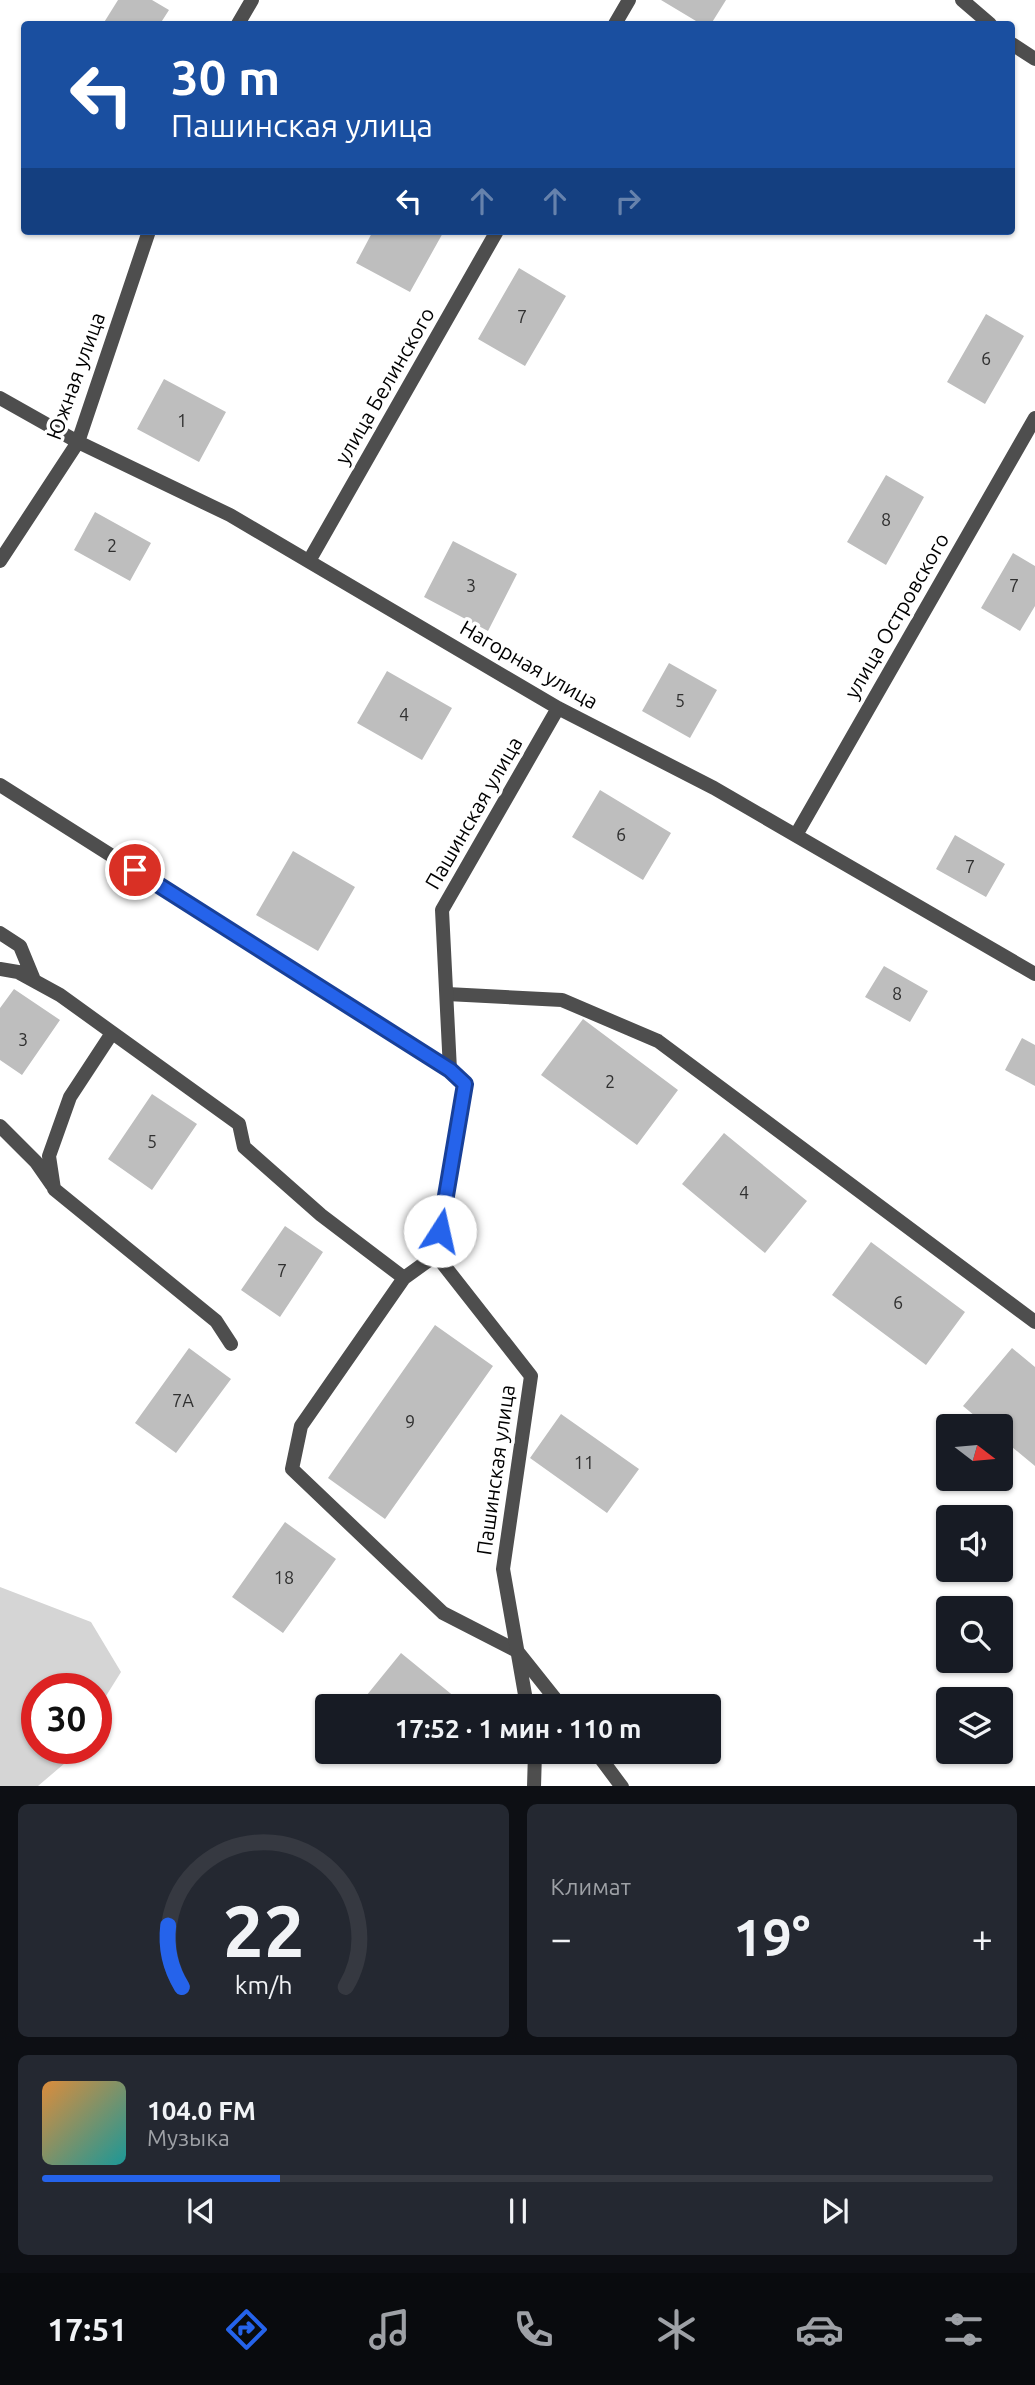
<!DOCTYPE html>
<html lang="ru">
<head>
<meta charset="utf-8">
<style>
	body { margin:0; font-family:Ubuntu,sans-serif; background:#242831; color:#f1f3f6; height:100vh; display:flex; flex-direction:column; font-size:26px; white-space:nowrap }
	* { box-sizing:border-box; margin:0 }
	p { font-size:23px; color:#9ea1a6 }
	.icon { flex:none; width:38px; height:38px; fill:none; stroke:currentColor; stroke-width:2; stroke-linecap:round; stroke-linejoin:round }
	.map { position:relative; height:1786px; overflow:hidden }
	.details { display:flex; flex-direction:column; gap:18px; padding:18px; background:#0d0f14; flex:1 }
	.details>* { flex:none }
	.banner { position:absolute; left:21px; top:21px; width:994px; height:214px; border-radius:7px; box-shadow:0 2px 5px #0004; background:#1a4fa0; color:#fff; overflow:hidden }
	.needle { width:46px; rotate:106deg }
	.fabs { position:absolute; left:936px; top:1414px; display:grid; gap:14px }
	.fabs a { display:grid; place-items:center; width:77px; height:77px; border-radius:7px; background:#171b24; box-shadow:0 2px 5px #0004; font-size:35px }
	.speed { position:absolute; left:21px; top:1673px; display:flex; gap:14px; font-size:35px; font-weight:700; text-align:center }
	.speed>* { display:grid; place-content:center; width:91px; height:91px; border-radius:50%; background:#171b24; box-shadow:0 2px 5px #0004; line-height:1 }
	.speed .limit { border:10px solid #d22; background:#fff; color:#111 }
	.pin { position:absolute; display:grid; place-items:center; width:60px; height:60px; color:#fff; margin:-30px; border:4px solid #fff; border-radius:50%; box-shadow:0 2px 7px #0007 }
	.me { position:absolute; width:77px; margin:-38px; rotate:10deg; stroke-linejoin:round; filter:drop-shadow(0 0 5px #0008) }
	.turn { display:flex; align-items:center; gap:24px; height:147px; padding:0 35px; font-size:32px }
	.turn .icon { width:91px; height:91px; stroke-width:2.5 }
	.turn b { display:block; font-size:49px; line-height:60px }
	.lanes { display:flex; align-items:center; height:66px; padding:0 35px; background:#0003; justify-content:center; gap:35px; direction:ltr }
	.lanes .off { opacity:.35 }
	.big { font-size:52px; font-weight:600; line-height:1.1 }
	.details .widget { flex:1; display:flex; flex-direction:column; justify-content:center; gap:10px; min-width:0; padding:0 24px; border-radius:10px; background:#242831 }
	.details .dial { align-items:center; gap:0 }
	.dial svg { height:182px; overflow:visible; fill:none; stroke:#363941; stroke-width:7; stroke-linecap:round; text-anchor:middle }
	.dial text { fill:#f1f3f6; stroke:none }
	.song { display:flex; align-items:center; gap:21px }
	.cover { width:84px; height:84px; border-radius:10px; background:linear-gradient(135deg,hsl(30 70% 55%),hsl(180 70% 35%)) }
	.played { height:7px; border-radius:4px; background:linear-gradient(90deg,#2563eb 25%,#363941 25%) }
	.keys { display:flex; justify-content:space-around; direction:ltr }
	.heat { display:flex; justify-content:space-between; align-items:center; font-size:38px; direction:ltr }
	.details .tiles { flex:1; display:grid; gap:18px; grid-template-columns:1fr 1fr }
	.widget:last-child { grid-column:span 2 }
	.trip { position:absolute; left:315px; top:1694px; width:406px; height:70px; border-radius:7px; background:#171b24; box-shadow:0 2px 5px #0004; font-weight:600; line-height:70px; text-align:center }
	.dock { display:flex; height:112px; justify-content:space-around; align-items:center; background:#090b0e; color:#9ea1a6 }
	.dock .icon { width:49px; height:49px }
	.dock .active { color:#2563eb }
	.dock b { font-size:32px; color:#f1f3f6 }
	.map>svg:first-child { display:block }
	.green { fill:#d5d5d5 }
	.building { fill:#bebebe }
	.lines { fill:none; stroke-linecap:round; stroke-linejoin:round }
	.lane { stroke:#4e4e4e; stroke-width:14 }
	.street { stroke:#4e4e4e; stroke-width:14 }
	.route-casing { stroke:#184099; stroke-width:18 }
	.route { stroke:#2563eb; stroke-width:12 }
	.labels { text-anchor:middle; stroke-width:7; stroke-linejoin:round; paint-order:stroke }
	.number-label { font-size:18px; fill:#303030 }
	.street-label { font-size:21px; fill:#000; stroke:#fff }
</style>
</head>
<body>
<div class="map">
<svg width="1035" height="1787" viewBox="0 0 1035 1787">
	<rect width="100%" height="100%" fill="#fff"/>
	<path class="green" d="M 0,1587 L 91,1622 L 121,1672 L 96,1712 L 96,1689 L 37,1689 L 37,1748 L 74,1748 L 65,1763 L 38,1786 L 0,1786 Z"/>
	<path class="building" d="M 118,0 L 152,0 L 169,10 L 160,24 L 103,24 Z
		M 661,0 L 726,0 L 711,24 L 701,24 Z
		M 373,231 L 444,231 L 410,292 L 356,263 Z
		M 519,268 L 566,296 L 525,366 L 478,339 Z
		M 986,314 L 1024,336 L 985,404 L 947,382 Z
		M 164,379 L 226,412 L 199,462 L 137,429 Z
		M 886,475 L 924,497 L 886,565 L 847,542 Z
		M 95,512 L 151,543 L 130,581 L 74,550 Z
		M 453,541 L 517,574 L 488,631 L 424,597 Z
		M 1013,553 L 1035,566 L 1035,606 L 1020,631 L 981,608 Z
		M 669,663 L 717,690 L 690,738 L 642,711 Z
		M 387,671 L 452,708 L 422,760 L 357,723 Z
		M 600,790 L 671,833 L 643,880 L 572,837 Z
		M 955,835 L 1005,864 L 986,897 L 936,869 Z
		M 293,851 L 355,887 L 318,951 L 256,915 Z
		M 884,966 L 928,991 L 910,1022 L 865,997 Z
		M 14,989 L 60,1020 L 22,1075 L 0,1060 L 0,1008 Z
		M 583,1019 L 678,1090 L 637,1145 L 541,1075 Z
		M 1022,1038 L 1035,1045 L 1035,1086 L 1005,1070 Z
		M 152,1094 L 197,1124 L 152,1190 L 108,1159 Z
		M 724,1133 L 807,1201 L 765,1253 L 682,1184 Z
		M 285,1226 L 323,1252 L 280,1317 L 241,1290 Z
		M 871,1242 L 965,1312 L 926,1365 L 832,1295 Z
		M 435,1325 L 493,1366 L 385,1519 L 328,1478 Z
		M 189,1348 L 231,1379 L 176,1453 L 135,1423 Z
		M 1012,1348 L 1035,1367 L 1035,1466 L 1001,1438 L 1001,1426 L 987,1426 L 963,1406 Z
		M 561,1414 L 639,1469 L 607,1513 L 530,1458 Z
		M 285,1522 L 336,1559 L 283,1633 L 232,1597 Z
		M 401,1653 L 461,1702 L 457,1706 L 369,1706 L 362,1701 Z"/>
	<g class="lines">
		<path class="lane" d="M 962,0 L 990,24
			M 1012,44 L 1035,59
			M 0,933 L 20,946 L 34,980
			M 0,969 L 18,972 L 60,995 L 239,1124 L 244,1147 L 321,1215 L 404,1278
			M 447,994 L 562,1000 L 658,1041 L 1035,1322
			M 112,1033 L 70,1097 L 49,1156 L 54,1189 L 216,1321 L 231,1344
			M 0,1126 L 36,1162 L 52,1185
			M 436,1255 L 404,1278 L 301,1426 L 292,1469 L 443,1613 L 517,1651"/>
		<path class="street" d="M 238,24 L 252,0
			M 615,24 L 629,0
			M 0,398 L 78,442 L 230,515 L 558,708 L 714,788 L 1035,974
			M 0,561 L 78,442 L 149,231
			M 309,561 L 497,231
			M 0,785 L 450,1070 L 465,1084 L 436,1255 L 531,1376 L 503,1569 L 527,1706
			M 796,835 L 1035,418
			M 450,1070 L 442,910 L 558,708
			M 518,1652 L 561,1706
			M 596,1752 L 622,1787
			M 534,1787 L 535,1752"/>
	</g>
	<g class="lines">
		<g class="route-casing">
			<path id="route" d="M 135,870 L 450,1070 L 465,1084 L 440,1231"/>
		</g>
		<use href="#route" class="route"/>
	</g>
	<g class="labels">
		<g class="number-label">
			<text x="522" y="323">7</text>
			<text x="986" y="365">6</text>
			<text x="182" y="427">1</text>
			<text x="886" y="526">8</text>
			<text x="112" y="552">2</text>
			<text x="471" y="592">3</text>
			<text x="1014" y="592">7</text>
			<text x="680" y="707">5</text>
			<text x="404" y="721">4</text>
			<text x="621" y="841">6</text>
			<text x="970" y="873">7</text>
			<text x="897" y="1000">8</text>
			<text x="23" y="1046">3</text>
			<text x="610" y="1088">2</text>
			<text x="152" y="1148">5</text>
			<text x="744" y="1199">4</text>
			<text x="282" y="1277">7</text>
			<text x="898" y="1309">6</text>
			<text x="183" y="1407">7А</text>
			<text x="410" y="1428">9</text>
			<text x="584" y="1469">11</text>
			<text x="284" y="1584">18</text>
		</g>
		<g class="street-label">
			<text transform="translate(76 376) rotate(-70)" y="7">Южная улица</text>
			<text transform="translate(385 386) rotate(-60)" y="7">улица Белинского</text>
			<text transform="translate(897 616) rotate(-60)" y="7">улица Островского</text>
			<text transform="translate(529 665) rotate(30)" y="7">Нагорная улица</text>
			<text transform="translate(474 813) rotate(-60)" y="7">Пашинская улица</text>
			<text transform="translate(496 1470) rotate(-82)" y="7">Пашинская улица</text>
		</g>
	</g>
</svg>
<div class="fabs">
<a><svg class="needle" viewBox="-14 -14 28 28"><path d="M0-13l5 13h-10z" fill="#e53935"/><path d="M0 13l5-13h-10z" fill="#9ea1a6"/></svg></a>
<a><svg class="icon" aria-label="sound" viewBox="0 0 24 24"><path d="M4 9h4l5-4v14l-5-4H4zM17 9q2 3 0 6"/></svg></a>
<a><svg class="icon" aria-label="search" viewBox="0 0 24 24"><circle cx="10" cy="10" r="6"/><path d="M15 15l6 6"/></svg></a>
<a><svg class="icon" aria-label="layers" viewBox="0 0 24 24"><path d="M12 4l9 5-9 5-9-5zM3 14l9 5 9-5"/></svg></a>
</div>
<div class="speed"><div class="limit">30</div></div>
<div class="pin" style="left:135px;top:870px;background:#d93025"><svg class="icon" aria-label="arrive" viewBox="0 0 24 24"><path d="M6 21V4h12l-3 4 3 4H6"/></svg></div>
<svg class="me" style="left:440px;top:1231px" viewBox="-20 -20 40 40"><circle r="19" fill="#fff"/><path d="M0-13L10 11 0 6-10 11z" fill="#2563eb"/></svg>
<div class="trip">17:52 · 1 мин · 110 m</div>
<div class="banner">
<div class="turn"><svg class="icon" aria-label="left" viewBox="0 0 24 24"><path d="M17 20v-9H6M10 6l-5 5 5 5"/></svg><div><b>30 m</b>Пашинская улица</div></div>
<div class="lanes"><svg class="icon" aria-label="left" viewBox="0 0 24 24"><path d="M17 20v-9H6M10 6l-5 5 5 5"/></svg><svg class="icon off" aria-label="ahead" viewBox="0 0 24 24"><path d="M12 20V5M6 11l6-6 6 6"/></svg><svg class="icon off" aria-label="ahead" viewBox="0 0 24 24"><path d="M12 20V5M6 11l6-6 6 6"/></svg><svg class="icon off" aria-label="right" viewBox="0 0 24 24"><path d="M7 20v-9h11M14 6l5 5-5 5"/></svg></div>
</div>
</div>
<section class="details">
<div class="tiles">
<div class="widget dial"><svg viewBox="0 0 100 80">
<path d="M14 69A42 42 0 1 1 86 69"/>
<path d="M14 69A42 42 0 0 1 8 42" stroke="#2563eb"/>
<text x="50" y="56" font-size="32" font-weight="700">22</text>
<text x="50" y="72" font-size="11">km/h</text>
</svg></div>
<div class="widget"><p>Климат</p>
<div class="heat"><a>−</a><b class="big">19°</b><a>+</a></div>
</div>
<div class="widget">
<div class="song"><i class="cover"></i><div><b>104.0 FM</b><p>Музыка</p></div></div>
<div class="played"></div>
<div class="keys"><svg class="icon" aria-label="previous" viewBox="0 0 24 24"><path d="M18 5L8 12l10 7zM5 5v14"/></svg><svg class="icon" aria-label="pause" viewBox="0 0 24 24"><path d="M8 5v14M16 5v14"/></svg><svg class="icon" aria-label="next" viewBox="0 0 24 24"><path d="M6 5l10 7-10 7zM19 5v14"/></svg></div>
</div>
</div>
</section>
<nav class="dock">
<b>17:51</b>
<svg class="icon active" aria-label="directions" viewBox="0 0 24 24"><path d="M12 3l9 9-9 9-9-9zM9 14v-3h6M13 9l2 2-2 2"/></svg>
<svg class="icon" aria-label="music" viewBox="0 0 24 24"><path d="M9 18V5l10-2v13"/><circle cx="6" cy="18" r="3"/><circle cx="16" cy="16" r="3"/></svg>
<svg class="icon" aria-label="phone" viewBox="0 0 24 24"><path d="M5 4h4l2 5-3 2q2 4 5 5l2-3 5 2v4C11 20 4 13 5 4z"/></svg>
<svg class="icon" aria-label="climate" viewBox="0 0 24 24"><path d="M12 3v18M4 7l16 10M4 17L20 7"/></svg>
<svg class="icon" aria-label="car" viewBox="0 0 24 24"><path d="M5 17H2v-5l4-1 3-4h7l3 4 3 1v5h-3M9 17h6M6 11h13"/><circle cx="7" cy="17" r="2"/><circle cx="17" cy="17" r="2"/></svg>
<svg class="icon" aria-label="filters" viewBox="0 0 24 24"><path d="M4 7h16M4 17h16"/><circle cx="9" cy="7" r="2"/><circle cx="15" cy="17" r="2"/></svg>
</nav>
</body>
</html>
